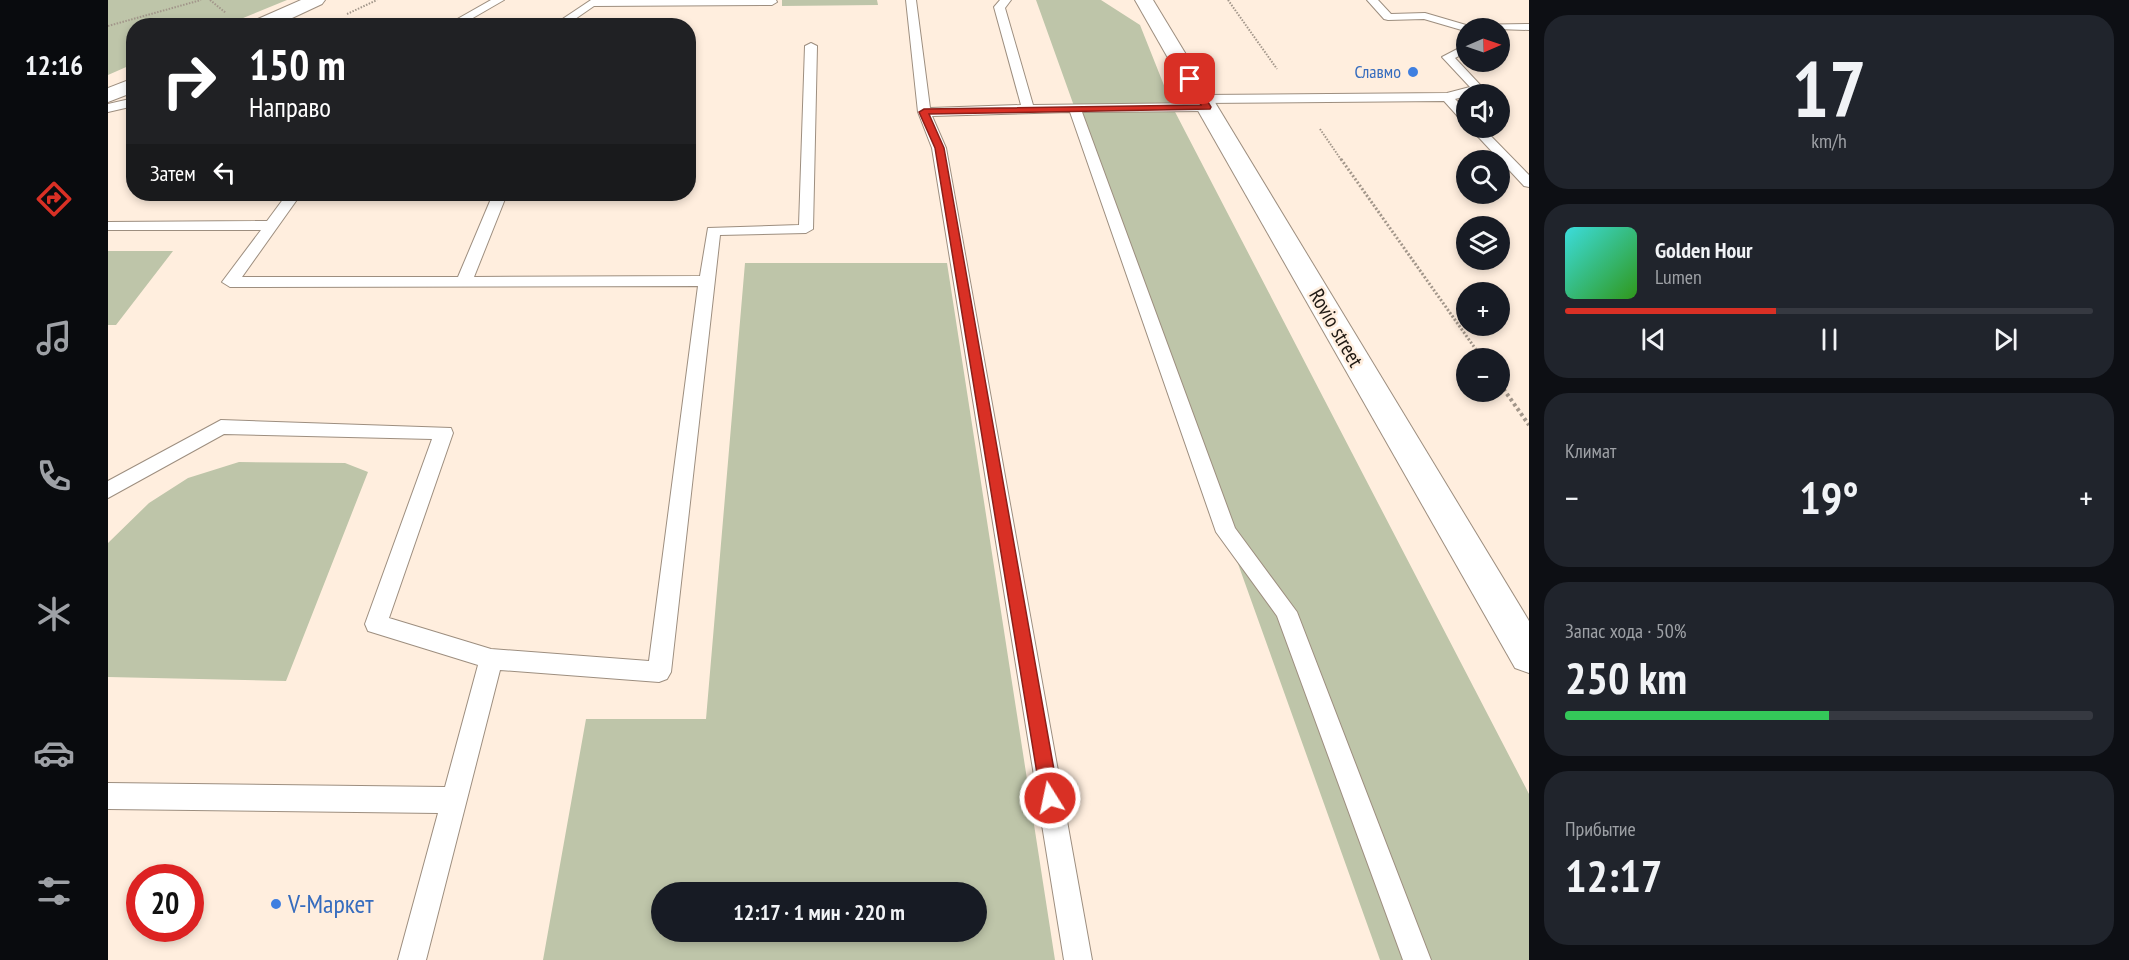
<!DOCTYPE html>
<html lang="ru">
<head>
<meta charset="utf-8">
<style>
	body { margin:0; font-family:"PT Sans Narrow",sans-serif; background:#20242c; color:#f1f3f6; height:100vh; display:flex; flex-direction:column; font-size:22px; white-space:nowrap }
	* { box-sizing:border-box; margin:0 }
	p { font-size:20px; color:#9ea1a6 }
	.icon { flex:none; width:33px; height:33px; fill:none; stroke:currentColor; stroke-width:2; stroke-linecap:round; stroke-linejoin:round }
	.map { position:relative; flex:1; overflow:hidden }
	.details { display:flex; flex-direction:column; gap:15px; padding:15px; background:#0d0f14; width:600px }
	.details>* { flex:none }
	.banner { position:absolute; left:18px; top:18px; width:570px; height:183px; border-radius:24px; box-shadow:0 3px 9px #0003; background:#202124; color:#fff; overflow:hidden }
	.needle { width:39px; rotate:88deg }
	.buttons { position:absolute; left:1348px; top:18px; display:grid; gap:12px }
	.buttons a { display:grid; place-items:center; width:54px; height:54px; border-radius:50%; background:#171b24; box-shadow:0 3px 9px #0003; font-size:30px }
	.speed { position:absolute; left:18px; top:864px; display:flex; gap:12px; font-size:30px; font-weight:700; text-align:center }
	.speed>* { display:grid; place-content:center; width:78px; height:78px; border-radius:50%; background:#171b24; box-shadow:0 3px 9px #0003; line-height:1 }
	.speed .limit { border:9px solid #d22; background:#fff; color:#111 }
	.pin { position:absolute; display:grid; place-items:center; width:51px; height:51px; color:#fff; margin:-26px; border-radius:12px; box-shadow:0 3px 9px #0006 }
	.me { position:absolute; width:66px; margin:-33px; rotate:350deg; stroke-linejoin:round; filter:drop-shadow(0 0 4px #0008) }
	.turn { display:flex; align-items:center; gap:21px; height:126px; padding:0 24px; font-size:27px }
	.turn .icon { width:78px; height:78px; stroke-width:2.5 }
	.turn b { display:block; font-size:42px; line-height:51px }
	.then { display:flex; align-items:center; height:57px; padding:0 24px; background:#0003; gap:12px; font-size:22px }
	.big { font-size:45px; font-weight:700; line-height:1.1 }
	.details .card { flex:1; display:flex; flex-direction:column; justify-content:center; gap:9px; min-width:0; padding:0 21px; border-radius:24px; background:#20242c }
	.details .dial { align-items:center; gap:0 }
	.dial b { font-size:78px; line-height:1 }
	.song { display:flex; align-items:center; gap:18px }
	.cover { width:72px; height:72px; border-radius:9px; background:linear-gradient(135deg,hsl(180 70% 55%),hsl(110 70% 35%)) }
	.played { height:6px; border-radius:3px; background:linear-gradient(90deg,#d93025 40%,#363941 40%) }
	.keys { display:flex; justify-content:space-around; direction:ltr }
	.heat { display:flex; justify-content:space-between; align-items:center; font-size:33px; direction:ltr }
	.charge { height:9px; border-radius:4px; background:linear-gradient(90deg,#34c759 50%,#363941 0) }
	.trip { position:absolute; left:543px; top:882px; width:336px; height:60px; border-radius:30px; background:#171b24; box-shadow:0 3px 9px #0003; font-weight:700; line-height:60px; text-align:center }
	main { display:flex; flex:1; min-height:0 }
	.dock { display:flex; flex-direction:column; width:108px; justify-content:space-around; align-items:center; background:#090b0e; color:#9ea1a6 }
	.dock .icon { width:42px; height:42px }
	.dock .on { color:#d93025 }
	.dock b { font-size:27px; color:#f1f3f6 }
	.map>svg:first-child { display:block }
	.green { fill:#bec5a9; fill-rule:evenodd }
	.lines { fill:none; stroke-linecap:round; stroke-linejoin:round }
	.lane-casing { stroke:#9d8e7f; stroke-width:2 }
	.street-casing { stroke:#9d8e7f; stroke-width:2 }
	.secondary-casing { stroke:#9d8e7f; stroke-width:2 }
	.path-far2 { stroke:#a2968a; stroke-width:2; stroke-dasharray:1.5 1.5; stroke-linecap:butt }
	.path-far1 { stroke:#a2968a; stroke-width:3; stroke-dasharray:2 2; stroke-linecap:butt }
	.path { stroke:#a2968a; stroke-width:4; stroke-dasharray:3 3; stroke-linecap:butt }
	.lane { fill:#fff; fill-rule:evenodd }
	.street { fill:#fff; fill-rule:evenodd }
	.secondary { fill:#fff; fill-rule:evenodd }
	.route { fill:#d93025; stroke:#8d1f18; stroke-width:1.5 }
	.shop-dot { fill:#3f7fe0; stroke:#ffeede; stroke-width:2 }
	.labels { text-anchor:middle; stroke-width:5; stroke-linejoin:round; paint-order:stroke }
	.far-shop-label { font-size:18px; fill:#366cbe; stroke:#ffeede; text-anchor:end }
	.street-label { font-size:21px; fill:#1f1913; stroke:#ffeede }
	.near-shop-label { font-size:26px; fill:#366cbe; stroke:#ffeede; text-anchor:start }
</style>
</head>
<body>
<main>
<nav class="dock">
<b>12:16</b>
<svg class="icon on" aria-label="directions" viewBox="0 0 24 24"><path d="M12 3l9 9-9 9-9-9zM9 14v-3h6M13 9l2 2-2 2"/></svg>
<svg class="icon" aria-label="music" viewBox="0 0 24 24"><path d="M9 18V5l10-2v13"/><circle cx="6" cy="18" r="3"/><circle cx="16" cy="16" r="3"/></svg>
<svg class="icon" aria-label="phone" viewBox="0 0 24 24"><path d="M5 4h4l2 5-3 2q2 4 5 5l2-3 5 2v4C11 20 4 13 5 4z"/></svg>
<svg class="icon" aria-label="climate" viewBox="0 0 24 24"><path d="M12 3v18M4 7l16 10M4 17L20 7"/></svg>
<svg class="icon" aria-label="car" viewBox="0 0 24 24"><path d="M5 17H2v-5l4-1 3-4h7l3 4 3 1v5h-3M9 17h6M6 11h13"/><circle cx="7" cy="17" r="2"/><circle cx="17" cy="17" r="2"/></svg>
<svg class="icon" aria-label="filters" viewBox="0 0 24 24"><path d="M4 7h16M4 17h16"/><circle cx="9" cy="7" r="2"/><circle cx="15" cy="17" r="2"/></svg>
</nav>
<div class="map">
<svg width="1421" height="960" viewBox="0 0 1421 960">
	<rect width="100%" height="100%" fill="#ffeede"/>
	<path class="green" d="M 0,0 L 179,0 L 118,25 L 26,26 L 25,64 L 0,75 Z
		M 674,0 L 769,0 L 770,5 L 674,6 Z
		M 928,0 L 993,0 L 1032,25 L 1065,108 L 1421,794 L 1421,960 L 1272,960 Z
		M 0,251 L 65,251 L 8,325 L 0,325 Z
		M 637,263 L 839,263 L 947,960 L 435,960 L 478,719 L 598,719 ZM 554,892 L 868,892 L 868,932 L 554,932 Z
		M 131,462 L 237,463 L 260,472 L 178,681 L 0,677 L 0,543 L 41,503 L 80,478 Z"/>
	<g class="lines">
		<g class="lane-casing">
			<path id="lane" d="M 383,0 L 396,0 L 351,26 L 337,26 Z
				M 483,0 L 668,0 L 669,2 L 664,5 L 486,6 L 457,26 L 444,26 Z
				M 798,0 L 808,0 L 822,108 L 913,105 L 886,7 L 892,0 L 903,0 L 897,8 L 925,105 L 1099,103 L 1105,107 L 1099,111 L 974,112 L 1127,528 L 1189,612 L 1323,960 L 1295,960 L 1169,616 L 1108,532 L 962,112 L 824,116 L 838,148 L 984,960 L 956,960 L 824,148 L 810,112 Z
				M 1259,0 L 1270,0 L 1283,14 L 1317,13 L 1358,25 L 1421,24 L 1421,30 L 1359,28 L 1357,31 L 1316,19 L 1280,20 L 1276,19 Z
				M 703,43 L 709,46 L 705,229 L 698,233 L 612,235 L 563,672 L 559,679 L 551,682 L 392,670 L 318,960 L 290,960 L 330,813 L 0,809 L 0,783 L 337,787 L 370,665 L 260,631 L 257,624 L 324,439 L 116,434 L 0,498 L 0,481 L 113,420 L 343,428 L 345,433 L 281,618 L 383,649 L 541,661 L 590,286 L 122,287 L 114,282 L 153,230 L 0,230 L 0,222 L 159,221 L 179,194 L 193,194 L 134,277 L 350,277 L 385,194 L 399,194 L 366,277 L 592,276 L 600,228 L 691,225 L 697,46 Z
				M 1359,44 L 1359,52 L 1347,58 L 1376,89 L 1374,92 L 1347,99 L 1359,111 L 1359,122 L 1354,121 L 1336,101 L 1094,103 L 1088,99 L 1094,95 L 1339,93 L 1362,87 L 1334,57 Z
				M 26,98 L 26,106 L 0,112 L 0,104 Z
				M 1362,128 L 1375,128 L 1421,175 L 1421,187 L 1416,186 Z"/>
		</g>
		<g class="street-casing">
			<path id="street" d="M 193,0 L 217,0 L 214,4 L 167,26 L 141,26 L 143,22 Z
				M 26,78 L 26,92 L 0,102 L 0,88 Z"/>
		</g>
		<g class="secondary-casing">
			<path id="secondary" d="M 1027,0 L 1045,0 L 1421,621 L 1421,673 L 1407,668 Z"/>
		</g>
		<path class="path-far2" d="M 102,0 L 118,13
			M 1120,0 L 1169,69
			M 239,14 L 269,0
			M 0,26 L 93,0
			M 1212,129 L 1234,161"/>
		<path class="path-far1" d="M 1233,159 L 1374,358"/>
		<path class="path" d="M 1392,384 L 1421,425"/>
		<use href="#lane" class="lane"/>
		<use href="#street" class="street"/>
		<use href="#secondary" class="secondary"/>
	</g>
	<path class="route" d="M 1079,77 L 1085,77 L 1103,107 L 1102,109 L 821,114 L 836,148 L 951,798 L 949,804 L 942,807 L 936,804 L 933,798 L 827,148 L 811,112 L 816,109 L 1093,105 L 1078,79 Z"/>
	<g class="shop-dot">
		<circle cx="1305" cy="72" r="6"/>
		<circle cx="168" cy="904" r="6"/>
	</g>
	<g class="labels">
		<g class="far-shop-label">
			<text x="1293" y="78">Славмо</text>
		</g>
		<g class="street-label">
			<text transform="translate(1228 328) rotate(60)" y="7">Rovio street</text>
		</g>
		<g class="near-shop-label">
			<text x="180" y="913">V-Маркет</text>
		</g>
	</g>
</svg>
<div class="buttons">
<a><svg class="needle" viewBox="-14 -14 28 28"><path d="M0-13l5 13h-10z" fill="#e53935"/><path d="M0 13l5-13h-10z" fill="#9ea1a6"/></svg></a>
<a><svg class="icon" aria-label="sound" viewBox="0 0 24 24"><path d="M4 9h4l5-4v14l-5-4H4zM17 9q2 3 0 6"/></svg></a>
<a><svg class="icon" aria-label="search" viewBox="0 0 24 24"><circle cx="10" cy="10" r="6"/><path d="M15 15l6 6"/></svg></a>
<a><svg class="icon" aria-label="layers" viewBox="0 0 24 24"><path d="M12 4l9 5-9 5-9-5zM3 14l9 5 9-5"/></svg></a>
<a>+</a>
<a>−</a>
</div>
<div class="speed"><div class="limit">20</div></div>
<div class="pin" style="left:1082px;top:79px;background:#d93025"><svg class="icon" aria-label="arrive" viewBox="0 0 24 24"><path d="M6 21V4h12l-3 4 3 4H6"/></svg></div>
<svg class="me" style="left:942px;top:798px" viewBox="-20 -20 40 40"><circle r="17" fill="#d93025" stroke="#fff" stroke-width="3"/><path d="M0-11L8 9 0 5-8 9z" fill="#fff"/></svg>
<div class="trip">12:17 · 1 мин · 220 m</div>
<div class="banner">
<div class="turn"><svg class="icon" aria-label="right" viewBox="0 0 24 24"><path d="M7 20v-9h11M14 6l5 5-5 5"/></svg><div><b>150 m</b>Направо</div></div>
<div class="then">Затем<svg class="icon" aria-label="left" viewBox="0 0 24 24"><path d="M17 20v-9H6M10 6l-5 5 5 5"/></svg></div>
</div>
</div>
<section class="details">
<div class="card dial"><b>17</b><p>km/h</p></div>
<div class="card">
<div class="song"><i class="cover"></i><div><b>Golden Hour</b><p>Lumen</p></div></div>
<div class="played"></div>
<div class="keys"><svg class="icon" aria-label="previous" viewBox="0 0 24 24"><path d="M18 5L8 12l10 7zM5 5v14"/></svg><svg class="icon" aria-label="pause" viewBox="0 0 24 24"><path d="M8 5v14M16 5v14"/></svg><svg class="icon" aria-label="next" viewBox="0 0 24 24"><path d="M6 5l10 7-10 7zM19 5v14"/></svg></div>
</div>
<div class="card"><p>Климат</p>
<div class="heat"><a>−</a><b class="big">19°</b><a>+</a></div>
</div>
<div class="card"><p>Запас хода · 50%</p><b class="big">250 km</b><div class="charge"></div></div>
<div class="card"><p>Прибытие</p><b class="big">12:17</b></div>
</section>
</main>
</body>
</html>
